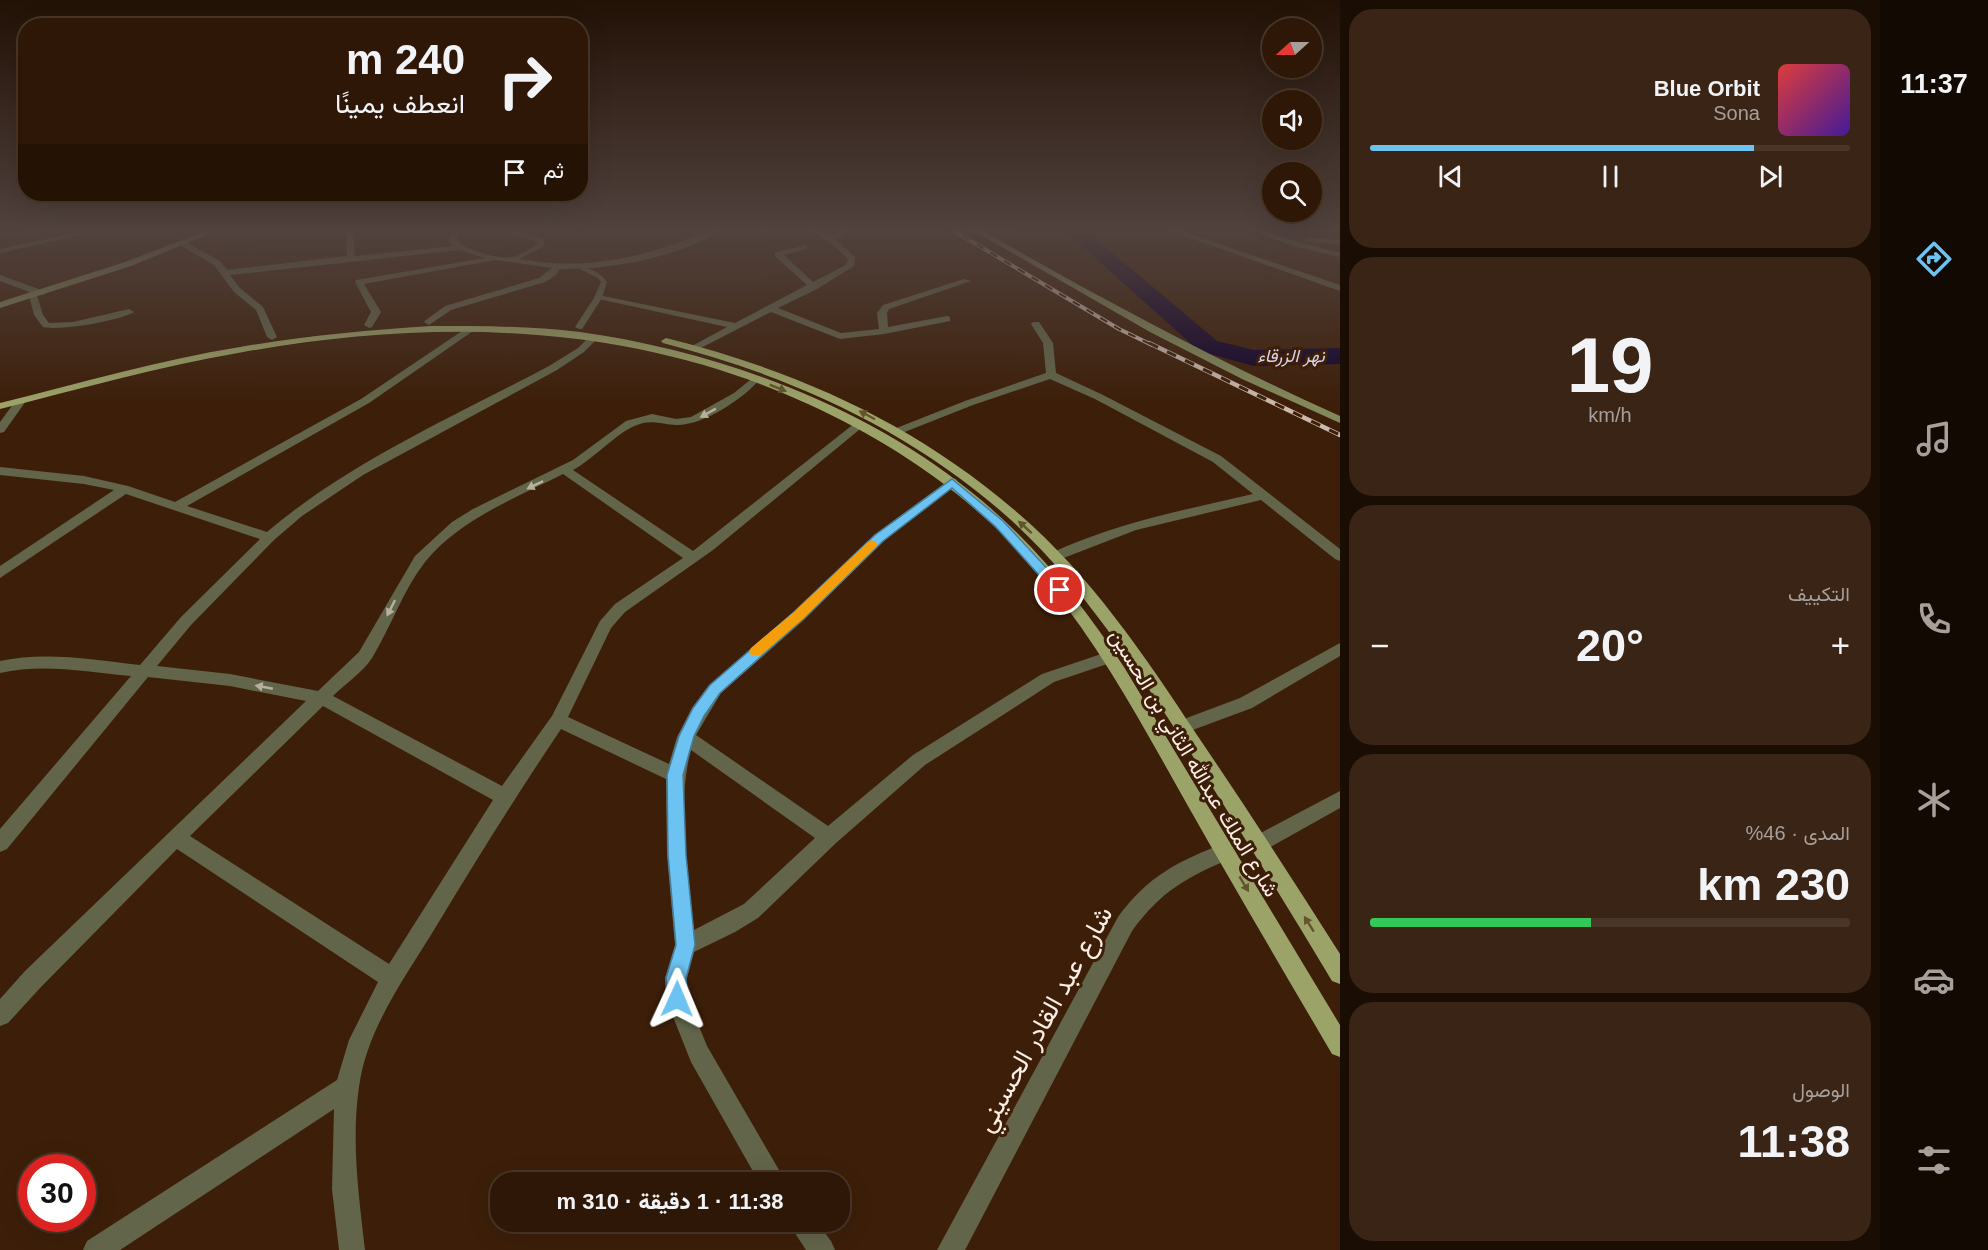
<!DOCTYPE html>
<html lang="ar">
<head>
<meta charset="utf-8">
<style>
	body { margin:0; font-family:Arial,Vazirmatn,sans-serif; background:#3a2415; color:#f1f3f6; direction:rtl; height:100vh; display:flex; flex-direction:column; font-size:22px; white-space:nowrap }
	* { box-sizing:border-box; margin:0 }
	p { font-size:20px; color:#a79f9b }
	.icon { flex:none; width:33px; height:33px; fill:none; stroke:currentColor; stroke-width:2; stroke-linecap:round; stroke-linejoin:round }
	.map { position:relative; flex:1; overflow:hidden; direction:ltr }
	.details { display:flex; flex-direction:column; gap:9px; padding:9px; background:#190d04; width:540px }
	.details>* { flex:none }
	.top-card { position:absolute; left:18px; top:18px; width:570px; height:183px; border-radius:24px; box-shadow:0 6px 24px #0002,0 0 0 2px #493628; direction:rtl; background:#2e1707; color:#f1f3f6; overflow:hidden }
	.needle { width:39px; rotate:249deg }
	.tools { position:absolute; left:1262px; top:18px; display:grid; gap:12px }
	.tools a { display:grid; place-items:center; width:60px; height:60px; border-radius:50%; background:#2e1707; box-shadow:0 6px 24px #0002,0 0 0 2px #493628; font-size:30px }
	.speed { position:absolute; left:18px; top:1154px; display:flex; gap:12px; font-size:30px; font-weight:700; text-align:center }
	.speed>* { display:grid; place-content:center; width:78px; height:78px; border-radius:50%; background:#2e1707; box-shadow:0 6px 24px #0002,0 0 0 2px #493628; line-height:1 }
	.speed .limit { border:9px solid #d22; background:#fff; color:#111 }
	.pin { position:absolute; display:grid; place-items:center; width:51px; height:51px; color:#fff; margin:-26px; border:3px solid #fff; border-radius:50%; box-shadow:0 2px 6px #0007 }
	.me { position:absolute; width:66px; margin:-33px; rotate:1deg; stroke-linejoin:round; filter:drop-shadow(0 0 4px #0008) }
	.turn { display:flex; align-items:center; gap:21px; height:126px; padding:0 24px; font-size:27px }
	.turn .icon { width:78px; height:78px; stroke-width:2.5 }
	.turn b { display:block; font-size:42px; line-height:51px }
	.then { display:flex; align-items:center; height:57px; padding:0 24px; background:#0003; gap:12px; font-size:22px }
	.big { font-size:45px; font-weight:800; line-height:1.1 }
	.details .tile { flex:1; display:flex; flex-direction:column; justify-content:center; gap:9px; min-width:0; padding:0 21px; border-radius:24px; background:#3a2415 }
	.details .dial { align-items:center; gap:0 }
	.dial b { font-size:78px; line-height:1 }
	.song { display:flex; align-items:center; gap:18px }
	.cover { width:72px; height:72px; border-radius:9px; background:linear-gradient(135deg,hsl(0 70% 55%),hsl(260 70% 35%)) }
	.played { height:6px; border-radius:3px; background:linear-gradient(90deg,#6cc3f2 80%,#493628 80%) }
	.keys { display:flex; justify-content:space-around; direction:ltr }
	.heat { display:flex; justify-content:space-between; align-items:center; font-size:33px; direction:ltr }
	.charge { height:9px; border-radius:4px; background:linear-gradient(90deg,#34c759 46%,#493628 0) }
	.trip { position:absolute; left:490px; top:1172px; width:360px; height:60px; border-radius:24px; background:#2e1707; box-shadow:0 6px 24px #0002,0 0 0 2px #493628; font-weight:800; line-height:60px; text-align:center; direction:rtl }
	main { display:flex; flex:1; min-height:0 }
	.dock { display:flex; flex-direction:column; width:108px; justify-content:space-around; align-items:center; background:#120903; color:#a79f9b }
	.dock .icon { width:42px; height:42px }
	.dock .on { color:#6cc3f2 }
	.dock b { font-size:27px; color:#f1f3f6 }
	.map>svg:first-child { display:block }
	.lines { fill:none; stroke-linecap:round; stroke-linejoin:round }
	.river { fill:#13042d; fill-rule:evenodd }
	.lane { fill:#62654a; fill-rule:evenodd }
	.street { fill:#62654a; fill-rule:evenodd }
	.secondary { fill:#82885b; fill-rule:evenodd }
	.primary { fill:#9ca368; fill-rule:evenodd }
	.rail-far1-casing { stroke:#cab8ac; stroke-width:4 }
	.rail-casing { stroke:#cab8ac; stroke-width:4.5 }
	.rail-far1 { stroke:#3d1f09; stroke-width:2; stroke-dasharray:8; stroke-linecap:butt }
	.rail { stroke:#3d1f09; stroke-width:3; stroke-dasharray:10; stroke-linecap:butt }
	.oneway { fill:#63542f }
	.oneway2 { fill:#b7b09f }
	.route { fill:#6cc3f2; stroke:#467f9d; stroke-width:1.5 }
	.slow { fill:#f59e0b }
	.labels { text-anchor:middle; stroke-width:6; stroke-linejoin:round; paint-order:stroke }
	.far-water-label { font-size:18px; font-style:italic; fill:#d9d5ed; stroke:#3d1f09 }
	.street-label { font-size:21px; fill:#fceee5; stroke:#3d1f09 }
	.near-street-label { font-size:26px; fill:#fceee5; stroke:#3d1f09 }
</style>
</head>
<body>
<main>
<nav class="dock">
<b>11:37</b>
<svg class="icon on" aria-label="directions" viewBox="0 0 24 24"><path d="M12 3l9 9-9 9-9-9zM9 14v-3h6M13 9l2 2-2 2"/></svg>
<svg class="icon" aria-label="music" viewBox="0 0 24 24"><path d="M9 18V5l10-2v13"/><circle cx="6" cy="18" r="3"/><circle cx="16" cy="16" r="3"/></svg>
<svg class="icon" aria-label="phone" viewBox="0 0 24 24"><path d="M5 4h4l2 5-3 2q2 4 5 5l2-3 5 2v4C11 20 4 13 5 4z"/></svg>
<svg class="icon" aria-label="climate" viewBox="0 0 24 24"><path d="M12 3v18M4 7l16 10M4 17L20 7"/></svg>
<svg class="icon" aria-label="car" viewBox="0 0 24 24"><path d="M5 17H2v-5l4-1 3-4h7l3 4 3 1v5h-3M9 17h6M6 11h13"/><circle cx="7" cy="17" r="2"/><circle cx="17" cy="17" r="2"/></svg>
<svg class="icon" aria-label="filters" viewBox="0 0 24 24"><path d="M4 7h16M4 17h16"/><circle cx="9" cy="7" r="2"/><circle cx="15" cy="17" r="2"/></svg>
</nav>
<section class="details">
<div class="tile">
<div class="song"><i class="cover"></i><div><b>Blue Orbit</b><p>Sona</p></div></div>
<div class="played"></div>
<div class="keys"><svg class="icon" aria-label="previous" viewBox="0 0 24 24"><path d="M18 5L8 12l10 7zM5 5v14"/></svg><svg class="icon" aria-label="pause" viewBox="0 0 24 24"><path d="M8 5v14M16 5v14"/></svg><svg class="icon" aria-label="next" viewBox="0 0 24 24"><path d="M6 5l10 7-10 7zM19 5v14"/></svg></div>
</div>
<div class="tile dial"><b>19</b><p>km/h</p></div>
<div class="tile"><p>التكييف</p>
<div class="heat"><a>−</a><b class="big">20°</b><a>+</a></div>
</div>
<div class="tile"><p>المدى · 46%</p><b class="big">230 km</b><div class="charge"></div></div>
<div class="tile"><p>الوصول</p><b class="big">11:38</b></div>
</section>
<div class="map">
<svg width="1340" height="1250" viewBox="0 0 1340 1250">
	<rect width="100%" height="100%" fill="#3d1f09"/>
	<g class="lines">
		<path class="river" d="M 1062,228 L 1083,228 L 1217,341 L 1254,350 L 1340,348 L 1340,364 L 1254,366 L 1199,351 Z"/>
		<path class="lane" d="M 580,267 C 590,267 602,274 607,282 L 602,298 L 582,329 L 579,329 L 575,327 L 594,298 L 601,282 L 598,278 L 580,269 Z"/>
		<path class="street" d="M 98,228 L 110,228 L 0,253 L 0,249 Z
			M 346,228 L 353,228 L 355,256 L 453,246 L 449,240 L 455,228 C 484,228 515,228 543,239 L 545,246 L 519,259 C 588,272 651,256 714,228 L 723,228 C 685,257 607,270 560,269 L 555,276 L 545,282 L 451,310 L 429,325 L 424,322 L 426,320 L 445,306 L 539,278 L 552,268 L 495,260 L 364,284 L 381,312 L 372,327 L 369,328 L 364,325 L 371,312 L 355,282 L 356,280 L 485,258 L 459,250 L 230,275 L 240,288 L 263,307 L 277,337 L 272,340 L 267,337 L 256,310 L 234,292 L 214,265 L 178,244 L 185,242 L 220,261 L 227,270 L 347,256 ZM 461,229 L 524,237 L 538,243 C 530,249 521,255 512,257 C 499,260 465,250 457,240 Z
			M 806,228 L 814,228 L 830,236 L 840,231 L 838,228 L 845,228 L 847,234 L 835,239 L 855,257 L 854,266 L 817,289 L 778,308 L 841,333 L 879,329 L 877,313 L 883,305 L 964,279 L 971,281 L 889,309 L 887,313 L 888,327 L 947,316 L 950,317 L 950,321 L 884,334 L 840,339 L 771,312 L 695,351 L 692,350 L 692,346 L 727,327 L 594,298 L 598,295 L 735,323 L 807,285 L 775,256 L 775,252 L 807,245 L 807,249 L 784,255 L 813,282 L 846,265 L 848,259 L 833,245 Z
			M 1162,228 L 1172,228 L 1340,285 L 1340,291 Z
			M 1245,228 L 1255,228 L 1299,242 L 1340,253 L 1340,257 L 1293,246 Z
			M 1308,238 L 1340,240 L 1340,244 L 1305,242 L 1304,240 Z
			M 0,275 L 44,291 L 44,295 L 37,295 L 43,315 L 49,323 L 73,322 L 129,309 L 134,312 C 120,321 59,331 43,327 L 34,315 L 29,295 L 32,293 L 0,281 Z
			M 1033,322 L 1039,322 L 1053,343 L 1056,373 L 1103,395 L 1221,456 L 1340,549 L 1340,561 L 1335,559 L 1261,500 L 1136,530 L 1061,559 L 1051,559 L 1049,556 L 1051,553 C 1116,523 1184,510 1253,494 L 1213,462 L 1095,399 L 1050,379 L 973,405 L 902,433 L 894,433 L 894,429 L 965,401 L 1046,373 L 1043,343 L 1031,324 Z
			M 468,327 L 476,329 L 369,403 L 187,506 L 267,532 C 349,462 455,416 549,366 L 578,348 L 591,335 L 599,337 L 584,352 L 557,370 L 363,475 L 302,516 L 274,540 L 191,625 L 157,666 L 230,674 L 318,691 L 359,652 L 415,556 L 452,522 L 473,509 L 573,460 L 626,421 L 652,414 L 676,419 L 691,417 L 734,393 L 755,376 L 760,379 C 743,399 704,425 677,425 C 662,425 652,419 637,425 C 617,432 594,459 573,470 L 693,551 L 855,423 L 859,422 L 865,425 L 713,550 L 625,612 L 611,628 L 568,717 L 669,764 L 677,737 L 692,708 L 709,685 L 794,612 L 874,535 L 952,478 L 956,479 L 958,482 L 956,485 L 884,541 L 804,620 L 721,693 L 696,735 L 828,826 L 913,755 L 1042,674 L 1110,651 L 1116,653 L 1118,657 L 1116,661 L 1054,682 L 925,765 L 836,843 L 758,918 L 735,932 L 694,952 L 687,978 L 688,999 L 707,1046 L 786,1182 L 759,1182 L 691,1062 L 666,999 L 665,978 L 675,945 L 667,855 L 666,779 L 561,729 C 518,793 477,859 437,925 C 407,975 367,1027 359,1087 C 351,1141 359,1197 365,1250 L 339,1250 L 332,1189 L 334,1109 L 120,1250 L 83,1250 L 87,1241 L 337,1080 L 349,1040 L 378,982 L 177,849 L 41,987 L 8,1023 L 0,1026 L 0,999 L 25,971 L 306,701 L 230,686 L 148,677 L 7,849 L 0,852 L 0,829 L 131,676 C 87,672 43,663 0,673 L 0,661 C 46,651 94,660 140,665 L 181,617 L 260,539 L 126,494 L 0,578 L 0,566 L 114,490 L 84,484 L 0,475 L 0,467 L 84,476 L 128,486 L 175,502 L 361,399 ZM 563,474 L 683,558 L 615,604 L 600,621 L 552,716 L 502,786 L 333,696 C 345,684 363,672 372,658 C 391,627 403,590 425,562 C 460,519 516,498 563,474 ZM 323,706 L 493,800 L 389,964 L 190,836 ZM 691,750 L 815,838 L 744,904 L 694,930 C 688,873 676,805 691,750 Z
			M 21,398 L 26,401 L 4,432 L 0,433 L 0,422 L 17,399 Z
			M 1340,643 L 1340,656 L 1252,708 L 1182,734 L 1176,732 L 1174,727 L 1176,722 L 1240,698 Z
			M 1340,791 L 1340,808 L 1265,850 L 1258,853 L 1251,850 L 1248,844 L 1251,838 Z
			M 1225,843 L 1232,846 L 1235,852 L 1232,858 C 1187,877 1161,891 1132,931 L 965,1250 L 937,1250 L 1118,917 C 1148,876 1178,861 1225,843 Z
			M 787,1221 L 816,1221 L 831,1241 L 835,1250 L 806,1250 Z"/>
		<path class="secondary" d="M 214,228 L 224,228 L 131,266 L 0,308 L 0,302 L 125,262 Z
			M 969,228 L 978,228 C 1096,296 1215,360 1340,416 L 1340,423 L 1242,379 L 1150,332 Z"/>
		<path class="primary" d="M 431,326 C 481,326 531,326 580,332 C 717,351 862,404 970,491 C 1032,540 1081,602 1124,667 L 1340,1025 L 1340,1057 L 1332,1054 C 1284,972 1235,889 1188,806 C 1145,730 1104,652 1049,585 C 981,503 905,449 808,404 C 627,321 432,318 238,353 C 158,367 79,389 0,409 L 0,403 C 80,383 159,360 240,347 C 304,336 367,330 431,326 Z
			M 666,338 C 798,371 916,424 1019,514 C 1091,576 1145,656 1197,735 C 1246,807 1293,880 1340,954 L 1340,984 L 1332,981 C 1284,901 1235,822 1185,744 C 1133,664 1081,584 1011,520 C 911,430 791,376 663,343 L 661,341 Z"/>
		<g class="rail-far1-casing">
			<path id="rail-far1" d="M 949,228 L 1119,329 L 1152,345"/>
		</g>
		<g class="rail-casing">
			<path id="rail" d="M 1149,343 L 1340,435"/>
		</g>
		<use href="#rail-far1" class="rail-far1"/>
		<use href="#rail" class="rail"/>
	</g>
	<defs><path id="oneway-solid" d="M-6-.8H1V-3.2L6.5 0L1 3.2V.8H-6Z" transform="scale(1.5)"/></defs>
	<g class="oneway">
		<use href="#oneway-solid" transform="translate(778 388) rotate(22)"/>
		<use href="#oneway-solid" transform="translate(867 415) rotate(-152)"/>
		<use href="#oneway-solid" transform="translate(1025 527) rotate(-138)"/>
		<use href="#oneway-solid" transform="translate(1244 884) rotate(59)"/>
		<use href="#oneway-solid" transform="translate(1309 924) rotate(-122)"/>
	</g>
	<g class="oneway2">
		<use href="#oneway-solid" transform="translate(708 413) rotate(151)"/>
		<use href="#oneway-solid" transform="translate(535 485) rotate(154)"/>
		<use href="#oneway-solid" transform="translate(391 608) rotate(117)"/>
		<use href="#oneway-solid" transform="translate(264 687) rotate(-169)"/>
	</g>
	<linearGradient id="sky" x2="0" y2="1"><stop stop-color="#221105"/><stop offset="0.57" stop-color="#51423e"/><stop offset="1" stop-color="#51423e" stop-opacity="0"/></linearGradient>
	<rect width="1340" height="403" fill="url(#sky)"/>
	<path class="route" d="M 952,479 L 1003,521 L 1067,590 L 1065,593 L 1055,593 L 995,526 L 952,488 L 883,541 L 803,619 L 720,693 L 704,716 L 694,736 L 683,775 L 686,855 L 695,945 L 686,978 L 687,999 L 684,1006 L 677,1009 L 670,1006 L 667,999 L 666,978 L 676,945 L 668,855 L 667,775 L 679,736 L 693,708 L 710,685 L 794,612 L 875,535 Z"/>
	<path class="slow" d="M 872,540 L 878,544 L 876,547 L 803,619 L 761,655 L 751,655 L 749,652 L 751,648 L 794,612 L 868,542 Z"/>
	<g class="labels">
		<g class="far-water-label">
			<text x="1291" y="362">نهر الزرقاء</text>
		</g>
		<g class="street-label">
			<text transform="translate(1194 763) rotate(59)" y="7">شارع الملك عبدالله الثاني بن الحسين</text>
		</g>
		<g class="near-street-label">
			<text transform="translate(1044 1019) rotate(-61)" y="9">شارع عبد القادر الحسيني</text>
		</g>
	</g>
</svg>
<div class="tools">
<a><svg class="needle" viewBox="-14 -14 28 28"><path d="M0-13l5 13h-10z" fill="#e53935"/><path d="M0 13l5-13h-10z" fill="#a79f9b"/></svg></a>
<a><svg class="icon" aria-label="sound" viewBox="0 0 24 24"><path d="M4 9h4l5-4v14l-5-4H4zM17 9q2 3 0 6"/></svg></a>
<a><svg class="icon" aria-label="search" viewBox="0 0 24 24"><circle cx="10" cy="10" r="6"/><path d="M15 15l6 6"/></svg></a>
</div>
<div class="speed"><div class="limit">30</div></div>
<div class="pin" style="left:1060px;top:590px;background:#d93025"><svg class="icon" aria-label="arrive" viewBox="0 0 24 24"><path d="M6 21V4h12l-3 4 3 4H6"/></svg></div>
<svg class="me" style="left:677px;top:999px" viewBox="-20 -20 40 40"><path d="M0-17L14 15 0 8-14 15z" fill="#6cc3f2" stroke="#fff" stroke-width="4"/></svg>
<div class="trip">11:38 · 1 دقيقة · 310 m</div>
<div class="top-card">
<div class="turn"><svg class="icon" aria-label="right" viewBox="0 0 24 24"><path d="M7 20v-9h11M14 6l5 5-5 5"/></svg><div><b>240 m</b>انعطف يمينًا</div></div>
<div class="then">ثم<svg class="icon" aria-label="arrive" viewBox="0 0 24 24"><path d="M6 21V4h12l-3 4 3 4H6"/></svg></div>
</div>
</div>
</main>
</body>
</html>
